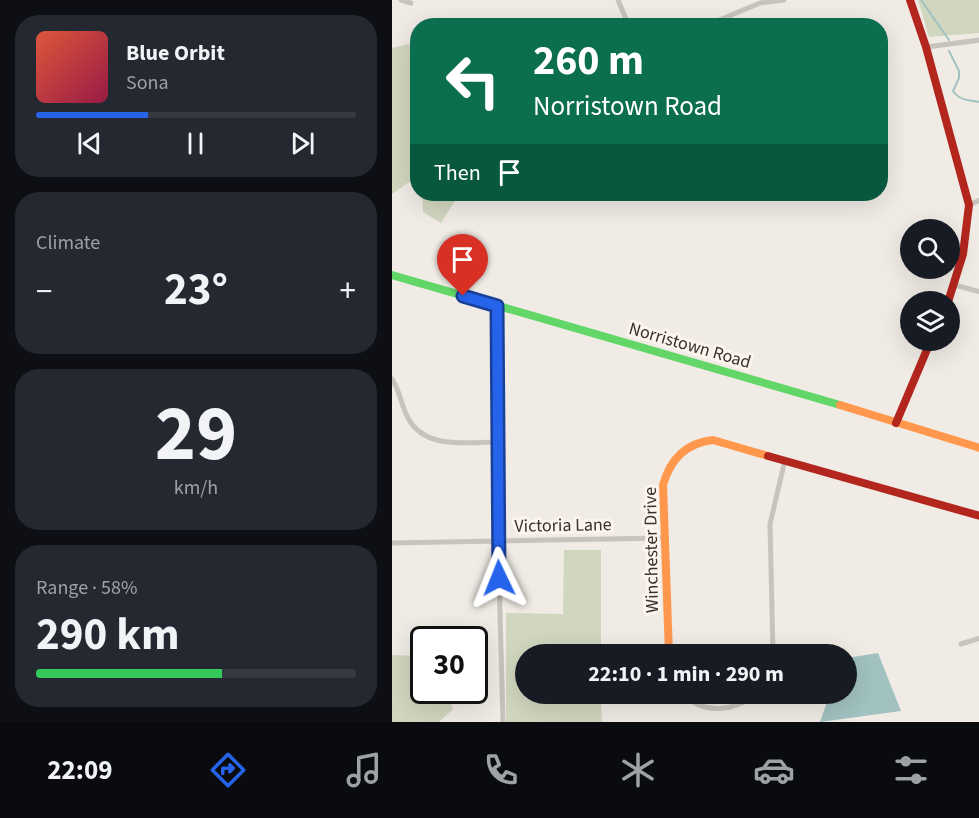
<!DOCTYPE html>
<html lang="en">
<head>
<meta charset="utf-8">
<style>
	body { margin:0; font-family:"Source Sans 3",sans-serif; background:#242831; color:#f1f3f6; height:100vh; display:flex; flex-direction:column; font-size:22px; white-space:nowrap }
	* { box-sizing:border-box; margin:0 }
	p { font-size:20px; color:#9ea1a6 }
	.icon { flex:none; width:33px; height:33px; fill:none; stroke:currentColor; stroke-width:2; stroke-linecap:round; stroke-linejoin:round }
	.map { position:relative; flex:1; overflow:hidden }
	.panel { display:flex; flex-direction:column; gap:15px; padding:15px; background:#0d0f14; width:392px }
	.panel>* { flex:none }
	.top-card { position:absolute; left:18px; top:18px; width:478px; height:183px; border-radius:24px; box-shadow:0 6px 24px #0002; background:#0b6e4f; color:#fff; overflow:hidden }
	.controls { position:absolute; left:508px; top:219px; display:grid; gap:12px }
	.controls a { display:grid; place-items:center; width:60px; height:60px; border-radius:50%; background:#171b24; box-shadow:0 6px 24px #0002; font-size:30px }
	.speed { position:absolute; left:18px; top:626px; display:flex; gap:12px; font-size:30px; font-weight:700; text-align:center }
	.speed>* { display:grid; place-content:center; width:78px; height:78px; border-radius:50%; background:#171b24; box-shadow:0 6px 24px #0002; line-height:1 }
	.speed .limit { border:3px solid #111; border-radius:9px; background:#fff; color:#111 }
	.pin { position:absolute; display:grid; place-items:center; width:51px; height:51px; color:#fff; margin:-62px -26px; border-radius:50% 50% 50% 0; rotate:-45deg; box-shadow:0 0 6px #0007 }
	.pin .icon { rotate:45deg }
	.me { position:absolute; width:66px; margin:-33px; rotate:358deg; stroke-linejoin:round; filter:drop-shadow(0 0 4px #0008) }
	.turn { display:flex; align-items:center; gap:21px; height:126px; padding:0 24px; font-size:27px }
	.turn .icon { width:78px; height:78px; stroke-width:2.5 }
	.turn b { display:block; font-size:42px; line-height:51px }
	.then { display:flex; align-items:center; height:57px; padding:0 24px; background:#0003; gap:12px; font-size:22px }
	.big { font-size:45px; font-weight:700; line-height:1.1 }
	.panel .widget { flex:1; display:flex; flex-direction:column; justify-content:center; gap:9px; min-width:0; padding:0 21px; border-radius:24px; background:#242831 }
	.panel .dial { align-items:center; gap:0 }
	.dial b { font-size:78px; line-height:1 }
	.song { display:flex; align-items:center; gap:18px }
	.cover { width:72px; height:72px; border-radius:9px; background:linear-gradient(135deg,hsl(10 70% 55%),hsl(340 70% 35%)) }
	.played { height:6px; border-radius:3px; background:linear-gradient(90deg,#2563eb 35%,#363941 35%) }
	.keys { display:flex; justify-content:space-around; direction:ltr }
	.heat { display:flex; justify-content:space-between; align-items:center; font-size:33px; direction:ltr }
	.charge { height:9px; border-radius:4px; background:linear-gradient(90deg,#34c759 58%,#363941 0) }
	.trip { position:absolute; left:123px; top:644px; width:342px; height:60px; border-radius:30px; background:#171b24; box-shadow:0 6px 24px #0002; font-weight:700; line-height:60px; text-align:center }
	.tabs { display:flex; height:96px; justify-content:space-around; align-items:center; background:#090b0e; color:#9ea1a6 }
	.tabs .icon { width:42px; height:42px }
	.tabs .selected { color:#2563eb }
	.tabs b { font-size:27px; color:#f1f3f6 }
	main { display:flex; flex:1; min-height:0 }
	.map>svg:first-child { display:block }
	.green { fill:#d1d6bf }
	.water { fill:#a1c2c1 }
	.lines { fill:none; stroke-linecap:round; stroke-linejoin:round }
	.stream { stroke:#a1c2c1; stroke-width:2 }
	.street { stroke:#c9c3be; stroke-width:5 }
	.fast { stroke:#63d668; stroke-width:8 }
	.slow { stroke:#ff974d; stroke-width:8 }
	.jam { stroke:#b3261e; stroke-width:8 }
	.route-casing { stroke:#184099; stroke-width:15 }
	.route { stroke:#2563eb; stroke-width:10 }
	.labels { text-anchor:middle; stroke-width:6; stroke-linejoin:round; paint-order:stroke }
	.street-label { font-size:18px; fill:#3b302b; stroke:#fbf5ee }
</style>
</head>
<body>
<main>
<section class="panel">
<div class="widget">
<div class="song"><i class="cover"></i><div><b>Blue Orbit</b><p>Sona</p></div></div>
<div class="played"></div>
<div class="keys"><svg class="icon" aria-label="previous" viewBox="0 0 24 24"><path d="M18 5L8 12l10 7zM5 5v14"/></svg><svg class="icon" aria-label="pause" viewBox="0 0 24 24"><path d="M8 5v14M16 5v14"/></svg><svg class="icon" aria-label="next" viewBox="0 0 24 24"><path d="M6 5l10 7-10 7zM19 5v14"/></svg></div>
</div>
<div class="widget"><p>Climate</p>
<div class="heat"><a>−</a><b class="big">23°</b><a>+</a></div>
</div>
<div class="widget dial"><b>29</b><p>km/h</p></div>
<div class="widget"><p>Range · 58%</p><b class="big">290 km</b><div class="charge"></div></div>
</section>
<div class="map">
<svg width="588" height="722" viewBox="0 0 588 722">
	<rect width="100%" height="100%" fill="#f0ebe5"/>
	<path class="green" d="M 526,0 L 587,0 L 587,33 L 537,37 Z
		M 25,42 L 25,182 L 17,182 L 0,194 L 0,48 Z
		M 30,194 L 67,194 L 49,223 L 31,212 Z
		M 172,550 L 209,550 L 209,654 L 134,654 L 134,693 L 209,693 L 210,722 L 114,722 L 114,613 L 171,614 Z
		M 0,655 L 31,656 L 32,690 L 47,690 L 48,693 L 56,694 L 61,709 L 47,722 L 0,722 Z"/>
	<path class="water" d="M 486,653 L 509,711 L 428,722 L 438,693 L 454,693 L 455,658 Z"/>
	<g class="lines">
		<path class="stream" d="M 529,0 L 557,40
			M 557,51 L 567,71 L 567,78 L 561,91 C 568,101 577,100 588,102"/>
		<path class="street" d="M 9,0 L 19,3
			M 226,0 L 237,26
			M 313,26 L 368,3 L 392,0
			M 534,47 L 588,40
			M 577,205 L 588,200
			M 563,285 L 588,292
			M 105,306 L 106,541 L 111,722
			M 0,379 C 8,391 9,405 16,418 C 33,450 75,442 105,442
			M 0,543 L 271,538
			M 569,644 L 588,638
			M 381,654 L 378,524 L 393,460
			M 291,693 C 311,716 344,711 366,693"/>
		<path class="fast" d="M 0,275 L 448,405"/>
		<path class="slow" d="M 448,405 L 588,448
			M 277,654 L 271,485 C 278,460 294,443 321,440 L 376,456"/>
		<path class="jam" d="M 518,0 L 534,47 L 577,205 L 571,254 L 556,302
			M 504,423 L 539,340
			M 376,456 L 588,516"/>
	</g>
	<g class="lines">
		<g class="route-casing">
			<path id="route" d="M 71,296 L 105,306 L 107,578"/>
		</g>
		<use href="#route" class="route"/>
	</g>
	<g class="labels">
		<g class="street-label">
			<text transform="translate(298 345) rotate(16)" y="6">Norristown Road</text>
			<text transform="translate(171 525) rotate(-1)" y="6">Victoria Lane</text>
			<text transform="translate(259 550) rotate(-91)" y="6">Winchester Drive</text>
		</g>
	</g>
</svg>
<div class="controls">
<a><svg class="icon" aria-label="search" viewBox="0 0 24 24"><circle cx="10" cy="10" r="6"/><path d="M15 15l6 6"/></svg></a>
<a><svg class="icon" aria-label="layers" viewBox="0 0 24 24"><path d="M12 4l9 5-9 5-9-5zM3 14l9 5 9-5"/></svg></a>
</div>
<div class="speed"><div class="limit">30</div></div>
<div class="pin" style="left:71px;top:296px;background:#d93025"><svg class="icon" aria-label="arrive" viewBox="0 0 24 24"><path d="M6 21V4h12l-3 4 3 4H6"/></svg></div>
<svg class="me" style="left:107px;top:578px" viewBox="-20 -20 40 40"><path d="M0-17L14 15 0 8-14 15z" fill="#2563eb" stroke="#fff" stroke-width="4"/></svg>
<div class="trip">22:10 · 1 min · 290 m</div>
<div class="top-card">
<div class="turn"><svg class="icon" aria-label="left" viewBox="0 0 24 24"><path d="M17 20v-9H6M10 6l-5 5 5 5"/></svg><div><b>260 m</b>Norristown Road</div></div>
<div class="then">Then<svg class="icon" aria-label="arrive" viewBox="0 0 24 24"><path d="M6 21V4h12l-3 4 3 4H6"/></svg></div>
</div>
</div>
</main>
<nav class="tabs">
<b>22:09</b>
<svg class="icon selected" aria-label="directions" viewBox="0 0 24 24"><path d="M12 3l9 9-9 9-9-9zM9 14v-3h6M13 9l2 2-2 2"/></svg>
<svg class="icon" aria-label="music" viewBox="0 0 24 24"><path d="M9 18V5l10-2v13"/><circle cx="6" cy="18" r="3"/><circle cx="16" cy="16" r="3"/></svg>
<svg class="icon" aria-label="phone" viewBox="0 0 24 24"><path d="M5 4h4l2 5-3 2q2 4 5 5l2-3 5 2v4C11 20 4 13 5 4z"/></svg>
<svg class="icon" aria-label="climate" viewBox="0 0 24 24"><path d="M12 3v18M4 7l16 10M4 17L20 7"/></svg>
<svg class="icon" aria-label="car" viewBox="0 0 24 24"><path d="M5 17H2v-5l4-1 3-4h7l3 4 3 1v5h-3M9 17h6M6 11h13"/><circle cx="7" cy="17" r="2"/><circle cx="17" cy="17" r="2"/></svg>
<svg class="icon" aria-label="filters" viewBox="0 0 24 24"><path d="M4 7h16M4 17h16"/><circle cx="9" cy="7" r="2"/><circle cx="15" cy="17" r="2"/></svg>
</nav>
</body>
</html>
